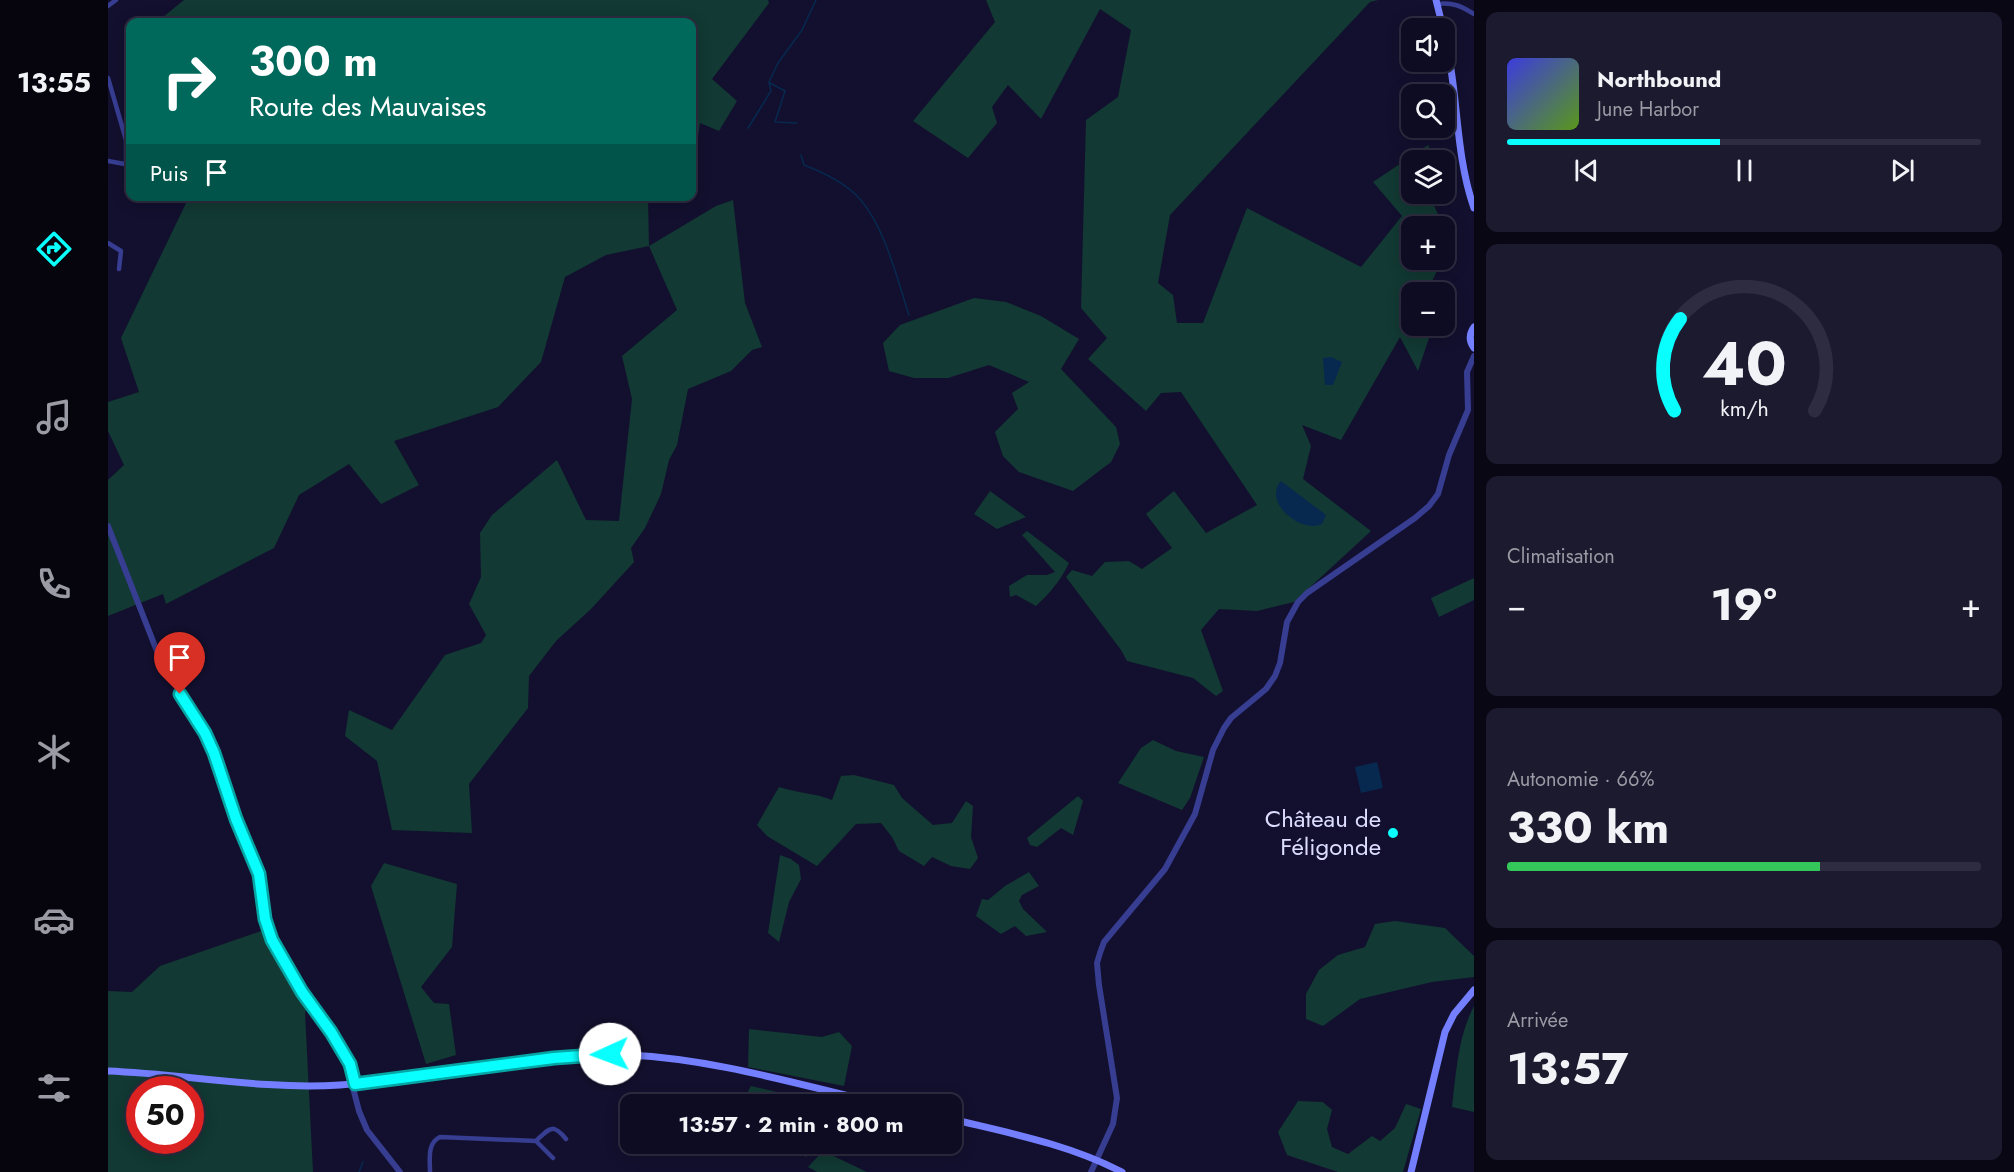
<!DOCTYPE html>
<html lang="fr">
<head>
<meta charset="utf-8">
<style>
	body { margin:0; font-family:Jost,sans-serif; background:#1c1a2f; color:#f1f3f6; height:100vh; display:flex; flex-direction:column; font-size:22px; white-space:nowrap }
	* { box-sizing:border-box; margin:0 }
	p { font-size:20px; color:#9b9ba5 }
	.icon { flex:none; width:33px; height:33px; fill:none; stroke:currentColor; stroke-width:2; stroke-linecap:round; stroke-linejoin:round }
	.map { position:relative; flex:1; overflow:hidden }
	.side { display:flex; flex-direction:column; gap:12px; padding:12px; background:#080713; width:540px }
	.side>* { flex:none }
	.top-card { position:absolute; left:18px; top:18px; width:570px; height:183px; border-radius:12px; box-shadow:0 3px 15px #0003,0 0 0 2px #2e2c40; background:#00695c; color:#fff; overflow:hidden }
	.tools { position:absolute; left:1293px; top:18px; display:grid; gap:12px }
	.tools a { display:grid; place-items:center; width:54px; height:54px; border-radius:12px; background:#0e0c22; box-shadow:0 3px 15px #0003,0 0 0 2px #2e2c40; font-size:30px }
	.speed { position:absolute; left:18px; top:1076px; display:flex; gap:12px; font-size:30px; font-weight:700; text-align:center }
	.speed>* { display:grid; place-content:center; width:78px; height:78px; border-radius:50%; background:#0e0c22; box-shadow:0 3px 15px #0003,0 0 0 2px #2e2c40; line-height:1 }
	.speed .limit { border:9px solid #d22; background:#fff; color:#111 }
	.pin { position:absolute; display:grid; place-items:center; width:51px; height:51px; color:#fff; margin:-62px -26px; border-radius:50% 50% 50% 0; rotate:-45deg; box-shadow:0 0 6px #0007 }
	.pin .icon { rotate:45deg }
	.me { position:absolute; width:66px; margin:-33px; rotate:268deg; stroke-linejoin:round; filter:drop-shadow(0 0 4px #0008) }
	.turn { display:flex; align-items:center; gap:21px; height:126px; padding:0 24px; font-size:27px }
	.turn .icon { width:78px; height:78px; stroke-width:2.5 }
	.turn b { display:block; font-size:42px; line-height:51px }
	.then { display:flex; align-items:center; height:57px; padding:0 24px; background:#0003; gap:12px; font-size:22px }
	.big { font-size:45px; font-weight:700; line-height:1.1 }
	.side .widget { flex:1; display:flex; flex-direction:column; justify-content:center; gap:9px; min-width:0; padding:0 21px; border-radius:12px; background:#1c1a2f }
	.side .dial { align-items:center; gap:0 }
	.dial svg { height:156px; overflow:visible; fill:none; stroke:#2e2c40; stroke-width:7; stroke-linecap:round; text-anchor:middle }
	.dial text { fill:#f1f3f6; stroke:none }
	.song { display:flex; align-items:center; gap:18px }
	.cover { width:72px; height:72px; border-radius:9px; background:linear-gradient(135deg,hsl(240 70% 55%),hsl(90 70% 35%)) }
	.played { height:6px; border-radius:3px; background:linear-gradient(90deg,#09fffe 45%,#2e2c40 45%) }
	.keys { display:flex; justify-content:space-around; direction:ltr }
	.heat { display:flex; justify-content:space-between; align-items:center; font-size:33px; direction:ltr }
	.charge { height:9px; border-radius:4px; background:linear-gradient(90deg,#34c759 66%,#2e2c40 0) }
	.trip { position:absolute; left:512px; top:1094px; width:342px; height:60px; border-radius:12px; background:#0e0c22; box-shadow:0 3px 15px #0003,0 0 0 2px #2e2c40; font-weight:700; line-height:60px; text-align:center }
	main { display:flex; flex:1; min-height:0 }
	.tab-bar { display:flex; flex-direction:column; width:108px; justify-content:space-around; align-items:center; background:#06050e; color:#9b9ba5 }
	.tab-bar .icon { width:42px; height:42px }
	.tab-bar .current { color:#09fffe }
	.tab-bar b { font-size:27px; color:#f1f3f6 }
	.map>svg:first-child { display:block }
	.green { fill:#123933; fill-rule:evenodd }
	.water { fill:#072950 }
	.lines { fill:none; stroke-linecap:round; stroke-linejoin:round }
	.stream { stroke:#072950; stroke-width:1.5 }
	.minor { stroke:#373d91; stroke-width:4.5 }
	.tertiary { stroke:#373d91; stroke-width:6 }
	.secondary { stroke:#747fff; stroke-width:7 }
	.route-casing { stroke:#06a6a5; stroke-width:15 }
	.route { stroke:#09fffe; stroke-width:10 }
	.poi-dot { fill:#09fffe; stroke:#12102e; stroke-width:2 }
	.labels { text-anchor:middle; stroke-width:6; stroke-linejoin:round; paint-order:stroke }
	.poi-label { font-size:24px; fill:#ddf; stroke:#12102e; text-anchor:end }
</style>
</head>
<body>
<main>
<nav class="tab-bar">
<b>13:55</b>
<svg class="icon current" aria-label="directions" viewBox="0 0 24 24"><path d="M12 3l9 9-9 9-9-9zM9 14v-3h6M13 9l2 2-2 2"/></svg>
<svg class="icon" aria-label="music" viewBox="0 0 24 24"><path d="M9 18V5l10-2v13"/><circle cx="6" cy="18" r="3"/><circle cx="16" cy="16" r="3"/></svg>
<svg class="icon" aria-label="phone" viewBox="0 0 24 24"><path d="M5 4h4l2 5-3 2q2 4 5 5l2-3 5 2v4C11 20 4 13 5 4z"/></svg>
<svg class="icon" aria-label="climate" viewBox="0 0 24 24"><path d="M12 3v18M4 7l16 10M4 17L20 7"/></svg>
<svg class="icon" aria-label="car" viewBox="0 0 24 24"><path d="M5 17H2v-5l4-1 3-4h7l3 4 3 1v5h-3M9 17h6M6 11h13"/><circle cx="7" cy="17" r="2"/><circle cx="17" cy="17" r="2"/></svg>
<svg class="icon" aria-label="filters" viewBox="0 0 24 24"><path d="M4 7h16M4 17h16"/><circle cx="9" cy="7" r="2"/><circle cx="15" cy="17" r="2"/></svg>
</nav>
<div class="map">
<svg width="1366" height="1172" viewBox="0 0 1366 1172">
	<rect width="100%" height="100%" fill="#12102e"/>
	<path class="green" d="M 76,0 L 660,0 L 661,3 L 604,79 L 629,101 L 611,131 L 592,123 L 584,179 L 584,22 L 49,22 Z
		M 878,0 L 1270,0 L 1262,2 L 1062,215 L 1050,283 L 1065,295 L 1069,323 L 1095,323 L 1139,208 L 1253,267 L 1294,216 L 1265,182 L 1320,145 L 1328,160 L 1304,160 L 1304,194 L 1321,194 L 1335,226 L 1304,226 L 1304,260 L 1334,260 L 1319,292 L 1304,292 L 1304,326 L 1325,326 L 1310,371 L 1292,337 L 1233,440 L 1194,425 L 1203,446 L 1195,479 L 1263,531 L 1186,602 L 1149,611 L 1111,609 L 1093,630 L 1115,691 L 1108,696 L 1085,678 L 1019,661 L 1013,650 L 958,577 L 964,570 L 984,576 L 997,562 L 1021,561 L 1034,569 L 1064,548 L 1038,514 L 1066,491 L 1098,533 L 1149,505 L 1073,392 L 1053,393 L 1038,411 L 980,359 L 999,338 L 973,308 L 978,120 L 1010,97 L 1023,30 L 992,9 L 933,119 L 900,85 L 884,107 L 889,123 L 860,158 L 805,121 L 887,22 Z
		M 81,197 L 540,197 L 541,246 L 608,206 L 625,200 L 637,303 L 654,347 L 644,350 L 623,371 L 580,389 L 569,445 L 561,460 L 553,494 L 537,528 L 523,548 L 526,562 L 483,609 L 448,641 L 421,676 L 420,708 L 361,784 L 364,833 L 284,830 L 269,761 L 237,736 L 241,710 L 284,730 L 337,655 L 373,643 L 378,635 L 361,604 L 373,577 L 372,533 L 384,515 L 449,460 L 478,520 L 511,521 L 524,399 L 514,356 L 569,310 L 541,246 L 498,255 L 457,277 L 433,362 L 390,407 L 286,441 L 311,485 L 273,504 L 241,464 L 191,495 L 166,548 L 58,604 L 55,594 L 0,616 L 0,480 L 16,465 L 0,431 L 0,402 L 31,392 L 13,338 Z
		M 866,298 L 898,302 L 933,316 L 971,339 L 953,369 L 1008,427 L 1012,444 L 1003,462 L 965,491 L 911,472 L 895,456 L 887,432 L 910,409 L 904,393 L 921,382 L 881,365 L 840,378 L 806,378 L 781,371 L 775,343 L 792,325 Z
		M 882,491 L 918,517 L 889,529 L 866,514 Z
		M 919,531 L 961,563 C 953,580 942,593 928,606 L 908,595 L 902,597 L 901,586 L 919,575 L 939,575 L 947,572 L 914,535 Z
		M 1366,578 L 1366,600 L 1331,617 L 1323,598 Z
		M 1045,740 L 1068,751 L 1096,757 L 1082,798 L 1074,810 L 1010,783 L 1033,748 Z
		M 746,775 L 786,785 L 794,798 L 825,825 L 844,823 L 858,801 L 865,806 L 863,837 L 870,858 L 862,869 L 843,866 L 824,857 L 816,866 L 791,851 L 784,837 L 773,823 L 748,824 L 709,866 L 659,836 L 649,825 L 671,787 C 689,793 707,793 724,800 L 733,776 Z
		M 970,796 L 975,801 L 965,835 L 953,828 L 929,847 L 922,845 L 919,838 Z
		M 672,855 L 683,859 L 691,865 L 693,879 L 681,902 L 671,942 L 660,933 Z
		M 276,863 L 349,884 L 344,947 L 313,987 L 326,1003 L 341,1004 L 348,1055 L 318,1064 L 263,886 Z
		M 921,872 L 931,886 L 914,895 L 911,901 L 915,909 L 939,932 L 918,936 L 907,926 L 893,934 L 868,916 L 874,899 L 880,900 L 897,886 Z
		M 1287,921 L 1337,928 L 1366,956 L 1366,977 L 1324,982 L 1252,999 L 1215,1026 L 1198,1019 L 1198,994 L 1211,970 L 1230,955 L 1257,947 L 1267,924 Z
		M 159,929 L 202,997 L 197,1013 L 205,1172 L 0,1172 L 0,991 L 24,992 L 52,966 ZM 32,1089 L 82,1089 L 82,1140 L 32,1140 Z
		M 1366,1006 L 1366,1112 L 1344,1107 C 1348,1073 1350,1036 1366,1006 Z
		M 641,1029 L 714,1037 L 731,1032 L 744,1046 L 736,1086 L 640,1067 Z
		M 643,1086 L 721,1104 L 639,1104 L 638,1095 Z
		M 1190,1101 L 1215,1102 L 1224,1110 L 1219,1129 L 1224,1147 L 1240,1154 L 1264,1136 L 1272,1141 L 1287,1128 L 1298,1104 L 1313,1109 L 1295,1172 L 1230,1172 L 1179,1155 L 1170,1132 Z
		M 675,1143 L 712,1143 L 698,1157 Z
		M 715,1151 L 759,1172 L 709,1172 L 700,1167 Z"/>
	<path class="water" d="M 1223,357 L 1234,362 L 1225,385 L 1217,385 L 1215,358 Z
		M 1173,481 L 1218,515 L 1214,524 C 1193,534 1154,502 1173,481 Z
		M 1269,762 L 1275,788 L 1253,793 L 1247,767 Z"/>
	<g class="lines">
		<path class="stream" d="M 662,83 L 677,91 L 667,122 L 689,123
			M 640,128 L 663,91 L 661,82 L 670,63 L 694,30 L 708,0
			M 693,155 L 696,165 C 714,172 738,183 752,199 C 777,228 789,278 801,315
			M 251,1172 L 255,1162"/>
		<path class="minor" d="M 1329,4 C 1345,2 1353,6 1366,14
			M 0,6 L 8,0
			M 0,78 L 18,140 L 18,164
			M 0,161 L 22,165
			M 0,243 L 13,251 L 11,269
			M 428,1141 L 445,1158
			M 322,1172 C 322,1159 319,1143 332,1137 L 428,1141 C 441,1129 444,1122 458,1139"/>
		<path class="tertiary" d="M 0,526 L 52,659 L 97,733 L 106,753 L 128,818 L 151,874 L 157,919 L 164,940 L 194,992 L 223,1032 L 242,1064 L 247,1084
			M 244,1084 L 251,1111 L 259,1130 L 292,1172
			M 983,1172 L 1005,1124 L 1009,1098 L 991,985 L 989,963 L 992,953 L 996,942 L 1057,869 L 1087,814 L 1105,750 L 1116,728 L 1123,718 L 1158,689 L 1167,676 L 1172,663 L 1179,622 L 1190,602 L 1199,593 L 1307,518 L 1321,506 L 1330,494 L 1341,455 L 1360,410 L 1359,372 L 1366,356"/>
		<path class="secondary" d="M 1328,0 L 1335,28
			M 1336,33 C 1351,90 1346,151 1366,208
			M 1366,327 C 1361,334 1361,341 1366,348
			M 0,1071 C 77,1074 154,1090 232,1085 C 328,1079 424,1051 521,1055 C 607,1059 692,1085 775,1104
			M 843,1119 C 901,1133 960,1144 1014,1172
			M 1303,1172 L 1337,1032 L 1346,1014 L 1366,990"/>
	</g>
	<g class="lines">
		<g class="route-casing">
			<path id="route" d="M 72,694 L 97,733 L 106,753 L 128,819 L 151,874 L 157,919 L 164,940 L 194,992 L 223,1032 L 242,1064 L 247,1084 L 446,1058 L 502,1054"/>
		</g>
		<use href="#route" class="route"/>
	</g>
	<circle class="poi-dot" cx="1285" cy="833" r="6"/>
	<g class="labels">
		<g class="poi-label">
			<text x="1273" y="827">Château de<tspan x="1273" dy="28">Féligonde</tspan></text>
		</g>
	</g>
</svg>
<div class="tools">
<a><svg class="icon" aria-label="sound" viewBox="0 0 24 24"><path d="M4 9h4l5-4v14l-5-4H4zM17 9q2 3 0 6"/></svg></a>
<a><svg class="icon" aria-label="search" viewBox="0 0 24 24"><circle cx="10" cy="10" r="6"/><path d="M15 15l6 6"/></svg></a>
<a><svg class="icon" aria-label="layers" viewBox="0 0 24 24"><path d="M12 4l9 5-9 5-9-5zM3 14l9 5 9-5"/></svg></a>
<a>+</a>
<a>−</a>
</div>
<div class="speed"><div class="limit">50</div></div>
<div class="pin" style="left:72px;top:694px;background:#d93025"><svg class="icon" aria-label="arrive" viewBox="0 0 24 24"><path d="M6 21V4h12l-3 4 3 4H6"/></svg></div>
<svg class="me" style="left:502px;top:1054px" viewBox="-20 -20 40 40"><circle r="19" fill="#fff"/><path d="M0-13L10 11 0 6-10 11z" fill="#09fffe"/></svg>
<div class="trip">13:57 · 2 min · 800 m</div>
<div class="top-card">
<div class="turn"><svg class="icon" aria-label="right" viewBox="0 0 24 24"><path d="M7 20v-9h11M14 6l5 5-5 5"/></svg><div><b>300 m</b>Route des Mauvaises</div></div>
<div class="then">Puis<svg class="icon" aria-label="arrive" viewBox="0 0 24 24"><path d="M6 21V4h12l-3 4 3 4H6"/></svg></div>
</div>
</div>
<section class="side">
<div class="widget">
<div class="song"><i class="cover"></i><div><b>Northbound</b><p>June Harbor</p></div></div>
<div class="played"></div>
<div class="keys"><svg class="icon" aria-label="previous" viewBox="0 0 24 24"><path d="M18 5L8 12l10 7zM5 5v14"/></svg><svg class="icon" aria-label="pause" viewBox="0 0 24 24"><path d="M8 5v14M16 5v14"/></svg><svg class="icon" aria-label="next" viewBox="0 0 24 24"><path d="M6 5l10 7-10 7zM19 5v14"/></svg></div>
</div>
<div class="widget dial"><svg viewBox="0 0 100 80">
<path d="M14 69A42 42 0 1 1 86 69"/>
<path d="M14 69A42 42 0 0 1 17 22" stroke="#09fffe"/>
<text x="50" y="56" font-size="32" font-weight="700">40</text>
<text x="50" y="72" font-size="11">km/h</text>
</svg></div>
<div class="widget"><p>Climatisation</p>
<div class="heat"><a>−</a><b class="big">19°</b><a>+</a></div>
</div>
<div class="widget"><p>Autonomie · 66%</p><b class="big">330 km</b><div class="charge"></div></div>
<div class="widget"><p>Arrivée</p><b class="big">13:57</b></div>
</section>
</main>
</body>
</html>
